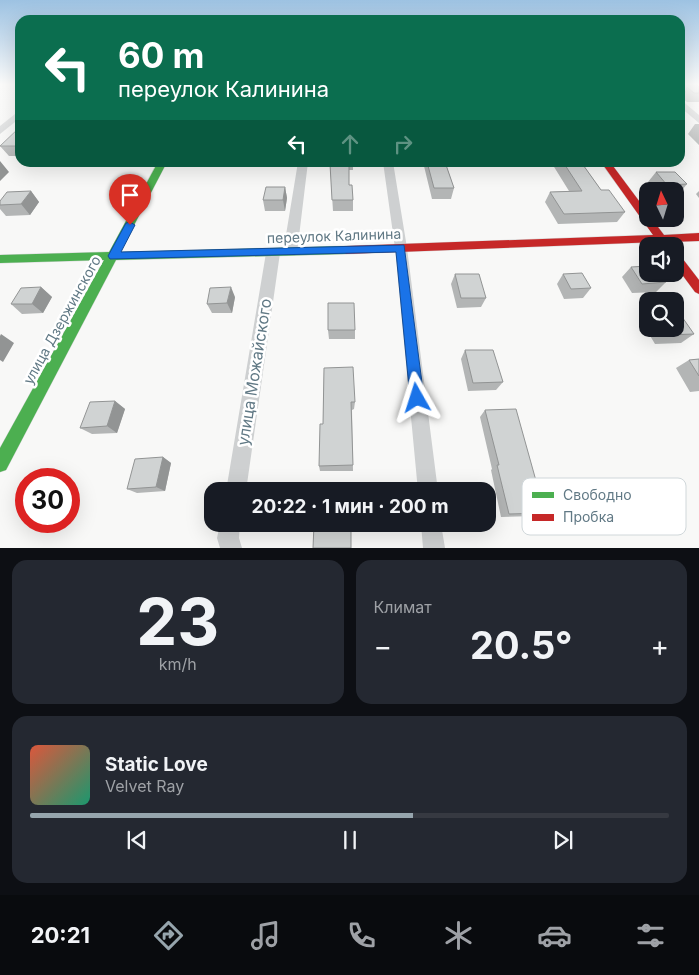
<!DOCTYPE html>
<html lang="ru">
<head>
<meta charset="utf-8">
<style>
	body { margin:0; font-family:Inter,sans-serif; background:#242831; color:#f1f3f6; height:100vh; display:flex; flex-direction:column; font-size:19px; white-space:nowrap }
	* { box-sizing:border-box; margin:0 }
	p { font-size:16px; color:#9ea1a6 }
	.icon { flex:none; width:28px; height:28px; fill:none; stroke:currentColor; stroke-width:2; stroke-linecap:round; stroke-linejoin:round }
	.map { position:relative; height:548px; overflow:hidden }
	.details { display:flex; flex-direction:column; gap:12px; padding:12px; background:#0d0f14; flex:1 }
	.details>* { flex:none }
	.hud { position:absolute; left:15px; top:15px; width:670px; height:152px; border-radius:15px; box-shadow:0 5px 20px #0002; background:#0b6e4f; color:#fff; overflow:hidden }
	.needle { width:32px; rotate:356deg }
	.controls { position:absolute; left:639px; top:182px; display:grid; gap:10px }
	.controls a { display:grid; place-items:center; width:45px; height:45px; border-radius:10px; background:#171b24; box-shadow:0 5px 20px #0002; font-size:25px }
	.speed { position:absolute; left:15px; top:468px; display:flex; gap:10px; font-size:25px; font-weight:700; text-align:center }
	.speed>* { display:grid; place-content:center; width:65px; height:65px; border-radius:50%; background:#171b24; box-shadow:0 5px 20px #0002; line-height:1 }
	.speed .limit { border:8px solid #d22; background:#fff; color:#111 }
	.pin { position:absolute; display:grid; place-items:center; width:42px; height:42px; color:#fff; margin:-51px -21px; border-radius:50% 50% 50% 0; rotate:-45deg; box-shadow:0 0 5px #0007 }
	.pin .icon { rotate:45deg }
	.me { position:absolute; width:55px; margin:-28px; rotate:354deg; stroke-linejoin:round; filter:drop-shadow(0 0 4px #0008) }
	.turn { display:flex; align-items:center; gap:18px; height:105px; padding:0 20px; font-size:22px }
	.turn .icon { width:65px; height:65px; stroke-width:2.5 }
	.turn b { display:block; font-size:35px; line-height:42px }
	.lanes { display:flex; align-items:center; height:48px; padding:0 20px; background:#0003; justify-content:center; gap:25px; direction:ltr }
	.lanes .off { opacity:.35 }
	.big { font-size:38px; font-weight:700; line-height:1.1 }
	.details .card { flex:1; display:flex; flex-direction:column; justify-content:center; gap:8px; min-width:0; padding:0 18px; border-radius:15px; background:#242831 }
	.details .dial { align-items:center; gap:0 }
	.dial b { font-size:65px; line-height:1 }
	.song { display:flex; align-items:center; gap:15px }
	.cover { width:60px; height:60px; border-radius:8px; background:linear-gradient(135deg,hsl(10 70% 55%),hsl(160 70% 35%)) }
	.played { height:5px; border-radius:2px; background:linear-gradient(90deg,#96a5ad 60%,#363941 60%) }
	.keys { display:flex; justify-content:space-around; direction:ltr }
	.heat { display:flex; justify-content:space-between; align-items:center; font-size:28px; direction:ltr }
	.details .tiles { flex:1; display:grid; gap:12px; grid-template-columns:1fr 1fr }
	.card:last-child { grid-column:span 2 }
	.trip { position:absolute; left:204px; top:482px; width:292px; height:50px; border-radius:15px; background:#171b24; box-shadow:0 5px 20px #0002; font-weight:700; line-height:50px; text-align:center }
	.menu { display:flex; height:80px; justify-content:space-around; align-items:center; background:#090b0e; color:#9ea1a6 }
	.menu .icon { width:35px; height:35px }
	.menu .on { color:#96a5ad }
	.menu b { font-size:22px; color:#f1f3f6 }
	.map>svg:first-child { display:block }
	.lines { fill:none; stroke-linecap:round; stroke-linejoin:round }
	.fast-casing { stroke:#d4d6d6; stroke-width:1 }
	.jam-casing { stroke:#d4d6d6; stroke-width:1 }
	.street { fill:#ced0d1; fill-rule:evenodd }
	.fast { fill:#4caf50; fill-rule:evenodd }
	.jam { fill:#c62828; fill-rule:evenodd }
	.wall { fill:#b3b5b5 }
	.shaded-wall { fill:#929494 }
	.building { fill:#d0d3d3; stroke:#929494 }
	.route { fill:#1a73e8; stroke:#114b97 }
	.labels { text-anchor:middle; stroke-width:5; stroke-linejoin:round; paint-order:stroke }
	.street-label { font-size:14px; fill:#617985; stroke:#fff }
	.near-street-label { font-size:16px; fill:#617985; stroke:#fff }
	.key { fill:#fff; stroke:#d0d7da; stroke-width:1 }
	.key-label { font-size:14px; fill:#617985 }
</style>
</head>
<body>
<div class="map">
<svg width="699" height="548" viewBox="0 0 699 548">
	<rect width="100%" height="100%" fill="#f8f8f7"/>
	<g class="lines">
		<g class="fast-casing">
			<path id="fast" d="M 158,162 L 167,162 L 120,252 L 346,246 L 351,250 L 346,254 L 116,260 L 6,470 L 0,472 L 0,448 L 104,260 L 0,263 L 0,255 L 109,252 Z"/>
		</g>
		<g class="jam-casing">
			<path id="jam" d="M 601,162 L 610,162 L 648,213 L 648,219 L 652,219 L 664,235 L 699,233 L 699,241 L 669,242 L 671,246 L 661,246 L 658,242 L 346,254 L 341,250 L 346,246 L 653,235 Z
				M 675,253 L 679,254 L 699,280 L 699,294 L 695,292 L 675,265 Z"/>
		</g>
		<path class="street" d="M 680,99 L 699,115 L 699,123 L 680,107 Z
			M 20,110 L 20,118 L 0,134 L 0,126 Z
			M 298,162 L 308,162 L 297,253 L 295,256 L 285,256 L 283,253 Z
			M 383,162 L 393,162 L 407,248 L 438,491 L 418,491 L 395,248 Z
			M 273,248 L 278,250 L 280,253 L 246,491 L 226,491 L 266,253 L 268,250 Z
			M 220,524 L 240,524 L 239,538 L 242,548 L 220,548 L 217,538 Z
			M 421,524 L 441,524 L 445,548 L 423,548 Z"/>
		<use href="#fast" class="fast"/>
		<use href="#jam" class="jam"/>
	</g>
	<path class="wall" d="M 680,85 L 699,87 L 699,102 L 687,102 L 681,98 L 680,100 Z
		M 695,124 L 699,124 L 699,145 L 688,134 Z
		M 20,127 L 20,156 L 9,156 L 0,146 Z
		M 192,162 L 208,162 L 208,164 L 192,164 Z
		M 335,162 L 353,162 L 353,170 L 349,170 L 349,185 L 353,200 L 353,211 L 333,211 L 330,164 L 335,164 Z
		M 423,162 L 445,162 L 454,188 L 451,199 L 432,199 Z
		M 551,162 L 581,162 L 601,190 L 625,212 L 617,222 L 558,224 L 545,202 L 550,192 L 569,191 Z
		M 656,172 L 687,184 L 678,195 L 675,195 L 675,191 L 656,191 L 648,182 Z
		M 285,187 L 287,198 L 285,211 L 265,211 L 263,200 Z
		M 31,191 L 39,202 L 30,215 L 6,216 L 0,209 L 0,201 Z
		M 699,191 L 699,198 L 696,194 Z
		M 631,267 L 666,282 L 656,292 L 632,293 L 622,277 Z
		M 455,274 L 486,298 L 481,307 L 457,308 L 451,284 Z
		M 563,274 L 591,288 L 583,298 L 564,299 L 557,284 Z
		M 41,287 L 52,297 L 43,313 L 22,314 L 11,304 Z
		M 235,297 L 232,313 L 212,313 L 207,304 Z
		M 648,320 L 648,329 L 675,329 L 694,334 L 681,343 L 655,344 L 643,324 Z
		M 328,330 L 355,330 L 355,339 L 329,339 Z
		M 465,350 L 503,382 L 496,390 L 468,391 L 461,359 Z
		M 699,359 L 699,391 L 690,392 L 676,368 L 689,360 Z
		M 324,368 L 355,402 L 354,409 L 352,410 L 353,471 L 320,471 L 319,466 L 323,424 Z
		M 115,401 L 125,409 L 117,433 L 92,434 L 80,428 Z
		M 485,410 L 545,513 L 536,516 L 501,517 L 491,470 L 492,469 L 480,417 Z
		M 163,457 L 171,463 L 165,491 L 137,493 L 127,489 Z"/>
	<path class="shaded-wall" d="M 0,161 L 9,172 L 0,181 Z
		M 285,187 L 287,198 L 285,211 L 283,200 Z
		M 31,191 L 39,202 L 30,215 L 21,204 Z
		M 41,287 L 52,297 L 43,313 L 32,304 Z
		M 231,287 L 235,297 L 232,313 L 227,303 Z
		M 1,334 L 14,343 L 3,362 L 0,360 L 0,336 Z
		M 115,401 L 125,409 L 117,433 L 107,426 Z
		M 163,457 L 171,463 L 165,491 L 156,487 Z"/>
	<path class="building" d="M 680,85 L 697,85 L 699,87 L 699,93 L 694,93 L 687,87 L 685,93 L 680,93 Z
		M 20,127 L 20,144 L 18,146 L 0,146 Z
		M 335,162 L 349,162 L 349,185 L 352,185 L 353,200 L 332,200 L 330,164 L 335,164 Z
		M 427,162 L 445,162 L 454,188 L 434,188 Z
		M 563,162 L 581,162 L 601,190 L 609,190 L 625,212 L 564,214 L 550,192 L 582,191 Z
		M 656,172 L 675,172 L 687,184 L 667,185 Z
		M 266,187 L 285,187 L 283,200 L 263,200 Z
		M 31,191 L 21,204 L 0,205 L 0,201 L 7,192 Z
		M 648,266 L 648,274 L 660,274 L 666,282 L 642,284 L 631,267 Z
		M 582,273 L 591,288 L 571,289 L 563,274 Z
		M 455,274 L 479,274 L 486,298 L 461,298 Z
		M 41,287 L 32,304 L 11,304 L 21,288 Z
		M 231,287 L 227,303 L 207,304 L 210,288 Z
		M 328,303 L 354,303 L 355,330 L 328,330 Z
		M 675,314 L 680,314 L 694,334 L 666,335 L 662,329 L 675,329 Z
		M 465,350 L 493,350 L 503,382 L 473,383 Z
		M 699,359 L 699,376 L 689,360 Z
		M 353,367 L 355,402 L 351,402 L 353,465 L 319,466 L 320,424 L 323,424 L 324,368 Z
		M 115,401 L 107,426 L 80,428 L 90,402 Z
		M 516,409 L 545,513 L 509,514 L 497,465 L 499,465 L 485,410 Z
		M 163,457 L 156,487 L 127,489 L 135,459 Z
		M 314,524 L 351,524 L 351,548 L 313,548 Z"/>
	<linearGradient id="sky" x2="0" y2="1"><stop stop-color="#9dc2e2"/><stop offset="0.52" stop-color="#fcfcfb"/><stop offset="1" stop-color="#fcfcfb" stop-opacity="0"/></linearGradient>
	<rect width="699" height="162" fill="url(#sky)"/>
	<path class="route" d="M 130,222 L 135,225 L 121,252 L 404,245 L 424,398 L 422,403 L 417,405 L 412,403 L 410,398 L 396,252 L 110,259 L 108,256 L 126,223 Z"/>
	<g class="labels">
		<g class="street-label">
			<text transform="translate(334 236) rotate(-2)" y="5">переулок Калинина</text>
			<text transform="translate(62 320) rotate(-61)" y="5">улица Дзержинского</text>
		</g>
		<g class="near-street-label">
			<text transform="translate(254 372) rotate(-81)" y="6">улица Можайского</text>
		</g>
	</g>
	<rect x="522" y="478" width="164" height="57" rx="8" class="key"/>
	<rect x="532" y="492" width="22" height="6" fill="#4caf50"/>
	<rect x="532" y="514" width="22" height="7" fill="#c62828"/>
	<g class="key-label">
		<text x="563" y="500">Свободно</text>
		<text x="563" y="522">Пробка</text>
	</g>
</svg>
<div class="controls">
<a><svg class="needle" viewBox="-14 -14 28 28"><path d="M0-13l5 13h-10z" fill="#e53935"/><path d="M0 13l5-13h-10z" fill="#9ea1a6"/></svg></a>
<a><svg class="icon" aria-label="sound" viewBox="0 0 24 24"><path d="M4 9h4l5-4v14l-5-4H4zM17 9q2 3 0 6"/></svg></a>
<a><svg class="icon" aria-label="search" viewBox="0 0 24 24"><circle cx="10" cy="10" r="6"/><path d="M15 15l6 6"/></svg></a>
</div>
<div class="speed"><div class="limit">30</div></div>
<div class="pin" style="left:130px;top:225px;background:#d93025"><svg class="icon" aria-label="arrive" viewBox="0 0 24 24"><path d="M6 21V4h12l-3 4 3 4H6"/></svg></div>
<svg class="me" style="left:417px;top:398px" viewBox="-20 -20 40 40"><path d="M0-17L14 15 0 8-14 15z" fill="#1a73e8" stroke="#fff" stroke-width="4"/></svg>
<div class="trip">20:22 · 1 мин · 200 m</div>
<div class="hud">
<div class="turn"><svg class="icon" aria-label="left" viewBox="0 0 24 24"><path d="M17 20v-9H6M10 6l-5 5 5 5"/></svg><div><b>60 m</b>переулок Калинина</div></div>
<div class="lanes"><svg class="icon" aria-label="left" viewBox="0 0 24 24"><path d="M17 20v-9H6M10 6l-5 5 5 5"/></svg><svg class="icon off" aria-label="ahead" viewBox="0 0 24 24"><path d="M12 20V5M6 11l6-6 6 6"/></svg><svg class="icon off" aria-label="right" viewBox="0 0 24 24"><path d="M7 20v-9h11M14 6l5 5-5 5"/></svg></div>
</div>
</div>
<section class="details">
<div class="tiles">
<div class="card dial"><b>23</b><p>km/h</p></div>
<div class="card"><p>Климат</p>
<div class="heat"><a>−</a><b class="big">20.5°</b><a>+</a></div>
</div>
<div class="card">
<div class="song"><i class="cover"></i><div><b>Static Love</b><p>Velvet Ray</p></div></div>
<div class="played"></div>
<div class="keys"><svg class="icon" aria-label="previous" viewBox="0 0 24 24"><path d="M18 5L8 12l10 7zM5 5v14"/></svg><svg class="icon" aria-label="pause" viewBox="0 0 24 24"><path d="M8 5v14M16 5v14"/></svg><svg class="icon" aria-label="next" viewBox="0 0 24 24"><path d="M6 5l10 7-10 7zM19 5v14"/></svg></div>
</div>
</div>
</section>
<nav class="menu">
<b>20:21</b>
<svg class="icon on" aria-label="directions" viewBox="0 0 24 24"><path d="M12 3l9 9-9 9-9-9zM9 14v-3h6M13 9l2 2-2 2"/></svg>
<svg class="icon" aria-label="music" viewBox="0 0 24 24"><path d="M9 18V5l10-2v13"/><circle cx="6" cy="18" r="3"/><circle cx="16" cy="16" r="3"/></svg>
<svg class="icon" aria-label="phone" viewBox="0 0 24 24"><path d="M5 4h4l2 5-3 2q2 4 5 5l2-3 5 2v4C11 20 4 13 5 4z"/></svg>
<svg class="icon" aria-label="climate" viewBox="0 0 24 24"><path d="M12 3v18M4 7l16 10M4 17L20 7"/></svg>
<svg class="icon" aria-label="car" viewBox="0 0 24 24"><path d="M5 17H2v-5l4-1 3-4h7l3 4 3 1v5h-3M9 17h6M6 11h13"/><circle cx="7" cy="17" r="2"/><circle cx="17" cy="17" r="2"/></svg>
<svg class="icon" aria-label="filters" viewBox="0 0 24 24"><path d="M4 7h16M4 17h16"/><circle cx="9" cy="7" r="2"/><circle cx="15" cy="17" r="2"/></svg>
</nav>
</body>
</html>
